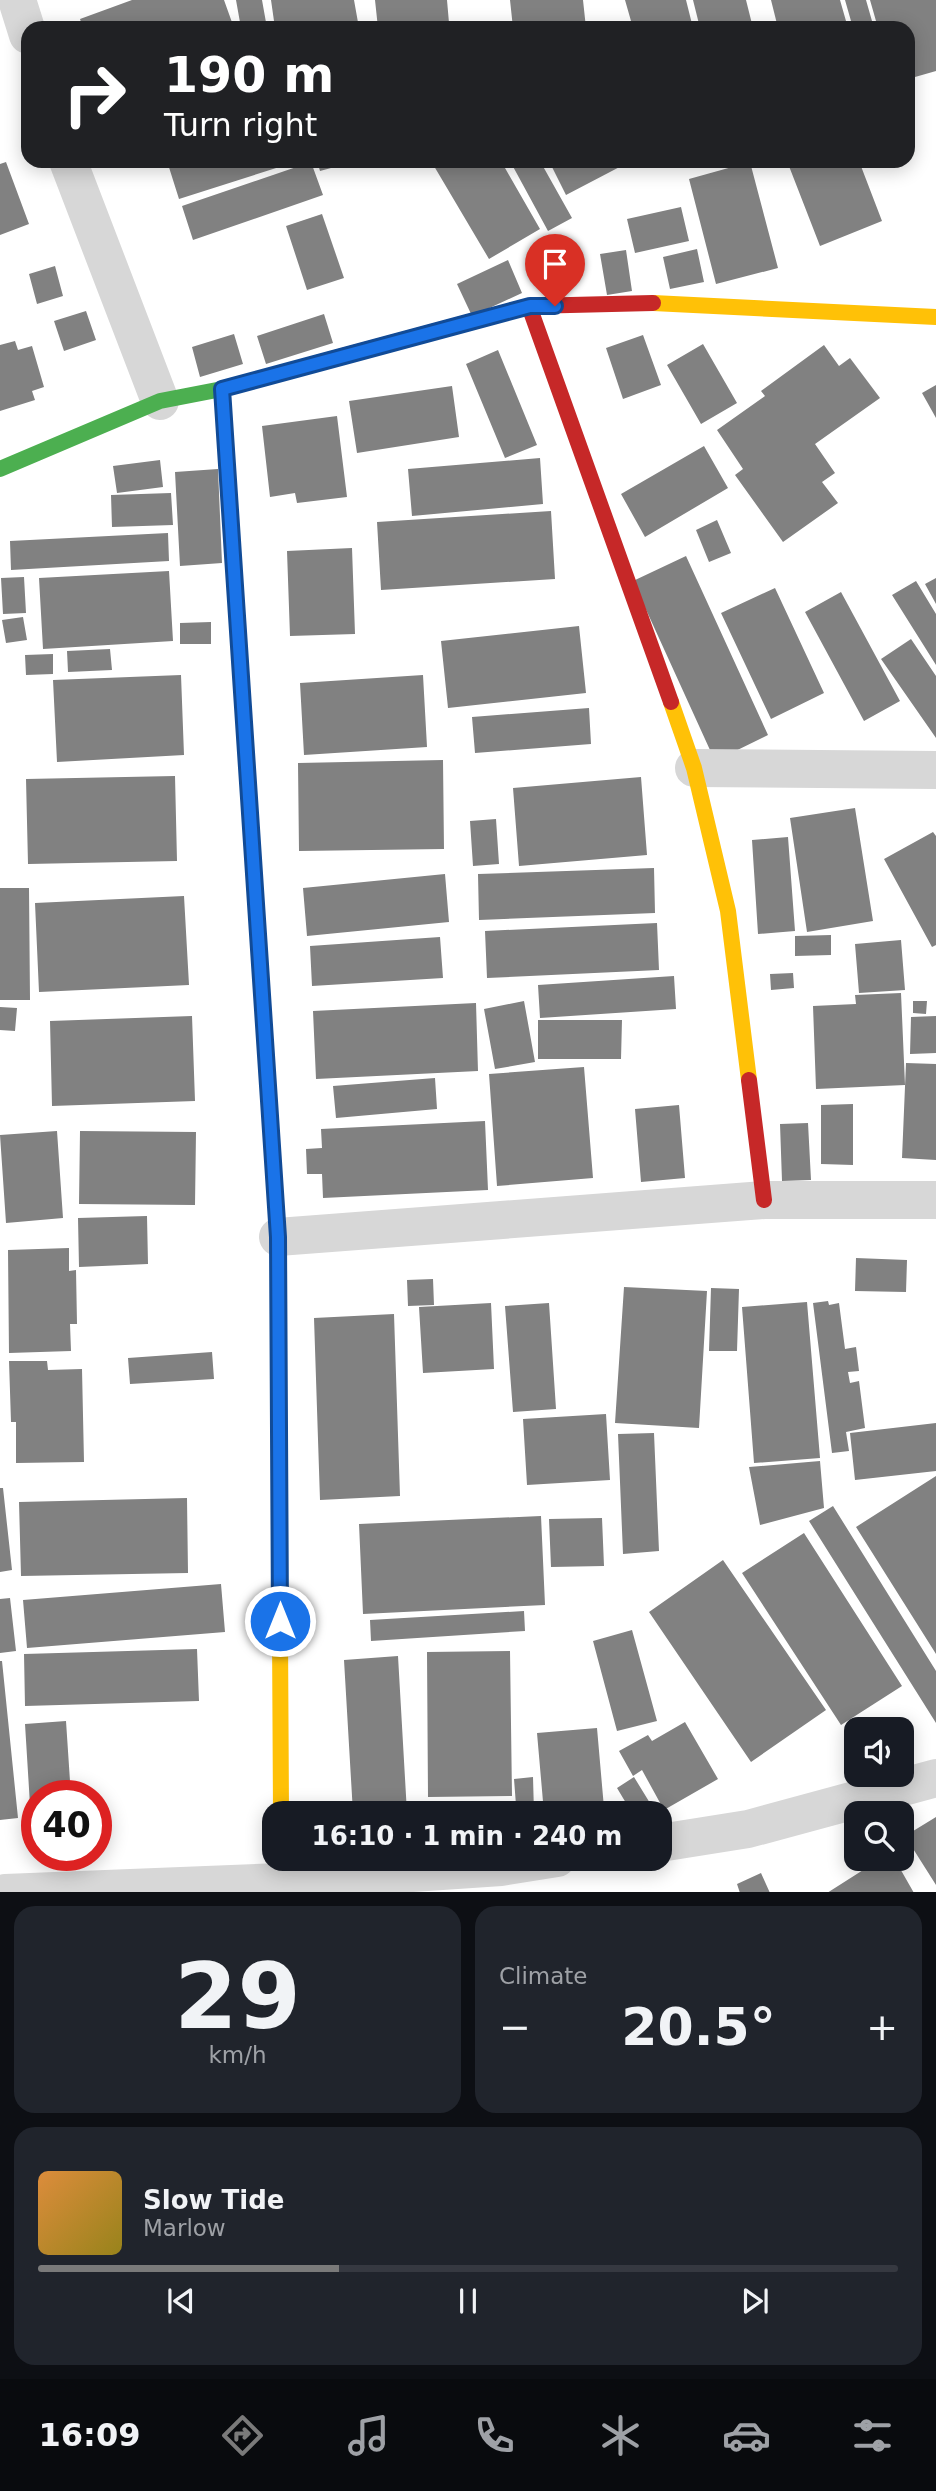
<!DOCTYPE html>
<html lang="en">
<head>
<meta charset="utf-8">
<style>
	body { margin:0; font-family:"DejaVu Sans",sans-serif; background:#20242c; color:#f1f3f6; height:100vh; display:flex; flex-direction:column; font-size:26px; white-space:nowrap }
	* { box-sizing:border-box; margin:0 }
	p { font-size:23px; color:#9ea1a6 }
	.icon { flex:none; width:38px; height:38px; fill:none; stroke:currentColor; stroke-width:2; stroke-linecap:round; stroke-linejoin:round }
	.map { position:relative; height:1892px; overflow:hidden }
	.side { display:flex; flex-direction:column; gap:14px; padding:14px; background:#0d0f14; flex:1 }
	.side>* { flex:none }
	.banner { position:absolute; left:21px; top:21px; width:894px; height:147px; border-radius:21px; box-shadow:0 4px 18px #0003; background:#202124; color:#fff; overflow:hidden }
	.controls { position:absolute; left:844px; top:1717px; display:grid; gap:14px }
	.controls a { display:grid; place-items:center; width:70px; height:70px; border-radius:14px; background:#171b24; box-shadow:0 4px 18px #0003; font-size:35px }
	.speed { position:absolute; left:21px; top:1780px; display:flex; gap:14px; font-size:35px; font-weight:700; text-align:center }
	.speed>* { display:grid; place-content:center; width:91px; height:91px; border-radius:50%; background:#171b24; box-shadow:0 4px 18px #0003; line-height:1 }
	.speed .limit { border:10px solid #d22; background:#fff; color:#111 }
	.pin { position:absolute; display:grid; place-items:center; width:60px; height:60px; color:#fff; margin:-72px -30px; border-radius:50% 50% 50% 0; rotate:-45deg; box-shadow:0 0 7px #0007 }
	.pin .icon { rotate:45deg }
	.me { position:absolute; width:77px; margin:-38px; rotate:0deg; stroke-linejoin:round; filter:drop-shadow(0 0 5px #0008) }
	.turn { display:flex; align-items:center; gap:24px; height:147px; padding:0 28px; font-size:32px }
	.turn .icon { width:91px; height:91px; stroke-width:2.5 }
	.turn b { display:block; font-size:49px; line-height:60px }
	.big { font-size:52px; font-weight:800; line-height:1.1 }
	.side .card { flex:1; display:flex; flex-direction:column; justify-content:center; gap:10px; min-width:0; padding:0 24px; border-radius:21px; background:#20242c }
	.side .dial { align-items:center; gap:0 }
	.dial b { font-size:91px; line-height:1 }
	.song { display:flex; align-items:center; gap:21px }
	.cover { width:84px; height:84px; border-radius:10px; background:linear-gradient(135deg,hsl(30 70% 55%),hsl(50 70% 35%)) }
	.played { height:7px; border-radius:4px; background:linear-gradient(90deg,#7a7a7a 35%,#363941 35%) }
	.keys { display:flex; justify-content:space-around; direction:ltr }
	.heat { display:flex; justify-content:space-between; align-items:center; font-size:38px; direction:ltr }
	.side .tiles { flex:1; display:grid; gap:14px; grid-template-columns:1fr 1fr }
	.card:last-child { grid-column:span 2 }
	.trip { position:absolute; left:262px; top:1801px; width:410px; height:70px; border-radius:21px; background:#171b24; box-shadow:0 4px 18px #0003; font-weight:800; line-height:70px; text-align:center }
	.tabs { display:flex; height:112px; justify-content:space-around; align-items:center; background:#090b0e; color:#9ea1a6 }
	.tabs .icon { width:49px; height:49px }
	.tabs .active { color:#7a7a7a }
	.tabs b { font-size:32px; color:#f1f3f6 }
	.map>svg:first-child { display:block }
	.building { fill:#818181 }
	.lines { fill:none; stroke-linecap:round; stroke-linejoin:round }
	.street { stroke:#d7d7d7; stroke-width:38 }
	.fast { stroke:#4caf50; stroke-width:16 }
	.slow { stroke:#ffc107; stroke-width:16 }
	.jam { stroke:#c62828; stroke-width:16 }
	.route-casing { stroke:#114b97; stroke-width:18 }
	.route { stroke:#1a73e8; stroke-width:12 }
</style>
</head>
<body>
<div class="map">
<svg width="936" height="1893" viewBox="0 0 936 1893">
	<rect width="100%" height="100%" fill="#fff"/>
	<path class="building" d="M 132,0 L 224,0 L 234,28 L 83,28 L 80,19 Z
		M 236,0 L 262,0 L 267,28 L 241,28 Z
		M 271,0 L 354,0 L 359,28 L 275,28 Z
		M 375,0 L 447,0 L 449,23 L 378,28 Z
		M 510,0 L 583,0 L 586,28 L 513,28 Z
		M 625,0 L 686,0 L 693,28 L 633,28 Z
		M 693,0 L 746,0 L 753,28 L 700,28 Z
		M 771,0 L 840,0 L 848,28 L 778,28 Z
		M 845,0 L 866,0 L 874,28 L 853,28 Z
		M 870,0 L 936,0 L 936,71 L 908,79 L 908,28 L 878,28 Z
		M 167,161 L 291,161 L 292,163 L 179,199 Z
		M 317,161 L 353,161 L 353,162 L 320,171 Z
		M 431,161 L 501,161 L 540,229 L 489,259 Z
		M 510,161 L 540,161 L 572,218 L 548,231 Z
		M 549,161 L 631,161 L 566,195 Z
		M 787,161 L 859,161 L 882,221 L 820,246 Z
		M 6,162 L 29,224 L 0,235 L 0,164 Z
		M 311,162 L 323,195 L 193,240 L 182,206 Z
		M 750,162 L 778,268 L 716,284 L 689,179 Z
		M 681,207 L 689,241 L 635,253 L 627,219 Z
		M 322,214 L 344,278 L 307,290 L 286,226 Z
		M 697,249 L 704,282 L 670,289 L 663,257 Z
		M 626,250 L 632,291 L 607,295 L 600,254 Z
		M 508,260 L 522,293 L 472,316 L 457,284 Z
		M 55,266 L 63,296 L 37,304 L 29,274 Z
		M 86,311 L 96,340 L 64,351 L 54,321 Z
		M 324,314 L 333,343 L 266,364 L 257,336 Z
		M 234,334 L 243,364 L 200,377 L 192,347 Z
		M 643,335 L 661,385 L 623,399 L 606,348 Z
		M 15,341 L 18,350 L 32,346 L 44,387 L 32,391 L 35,400 L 0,411 L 0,345 Z
		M 703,344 L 737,403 L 701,424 L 667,365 Z
		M 824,345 L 839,366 L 850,358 L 880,398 L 815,444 L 835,473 L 822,482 L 838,503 L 783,542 L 735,475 L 743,469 L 717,430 L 765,396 L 761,391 Z
		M 498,350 L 537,445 L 505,458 L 466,364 Z
		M 936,385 L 936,418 L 922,393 Z
		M 452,386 L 459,437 L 357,453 L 349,401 Z
		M 337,416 L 347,497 L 297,503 L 295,493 L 270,497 L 262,426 Z
		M 704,446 L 728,488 L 645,537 L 621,494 Z
		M 540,458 L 543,504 L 412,516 L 408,469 Z
		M 160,460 L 163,487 L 117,493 L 113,466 Z
		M 218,469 L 222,563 L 180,566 L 175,472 Z
		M 171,493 L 173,525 L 112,527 L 111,495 Z
		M 551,511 L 555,579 L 381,590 L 377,522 Z
		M 717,520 L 731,553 L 709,562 L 696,530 Z
		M 168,533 L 169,561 L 11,570 L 10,541 Z
		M 352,548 L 355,634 L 290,636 L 287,551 Z
		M 686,556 L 768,735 L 715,761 L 633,581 Z
		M 169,571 L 173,641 L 43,649 L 39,578 Z
		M 24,577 L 26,613 L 3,614 L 1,578 Z
		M 936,578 L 936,604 L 925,584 Z
		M 916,581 L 936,614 L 936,665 L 892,595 Z
		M 775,588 L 824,693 L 771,719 L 721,613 Z
		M 841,592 L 900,701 L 864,721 L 805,612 Z
		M 23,617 L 27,640 L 6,643 L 2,620 Z
		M 211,622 L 211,644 L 180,644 L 180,623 Z
		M 579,626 L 586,693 L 448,708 L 441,641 Z
		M 911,639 L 936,676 L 936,738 L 881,659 Z
		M 110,649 L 112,670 L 68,672 L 67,651 Z
		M 53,654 L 53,674 L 26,675 L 25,655 Z
		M 181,675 L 184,755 L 57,762 L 53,680 Z
		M 423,675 L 427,747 L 304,755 L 300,683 Z
		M 589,708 L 591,744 L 475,753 L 472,717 Z
		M 443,760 L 444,849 L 299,851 L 298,763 Z
		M 175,776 L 177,861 L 28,864 L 26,779 Z
		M 641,777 L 647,855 L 519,866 L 513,788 Z
		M 855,808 L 873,921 L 807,932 L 790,818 Z
		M 496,819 L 499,864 L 473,866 L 470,821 Z
		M 933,832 L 936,836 L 936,945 L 932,947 L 884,859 Z
		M 788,837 L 795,931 L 758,934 L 752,840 Z
		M 654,868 L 655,913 L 479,920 L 478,874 Z
		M 445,874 L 449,922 L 307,936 L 303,888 Z
		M 0,888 L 29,888 L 30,1000 L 0,1000 Z
		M 184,896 L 189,985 L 39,992 L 35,903 Z
		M 657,923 L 659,970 L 487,978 L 485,931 Z
		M 831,935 L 831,955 L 795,956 L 795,936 Z
		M 440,937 L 443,978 L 312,986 L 310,946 Z
		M 901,940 L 905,990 L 859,993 L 855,944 Z
		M 793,973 L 794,988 L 771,990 L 770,974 Z
		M 674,976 L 676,1009 L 540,1018 L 538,985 Z
		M 901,993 L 905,1085 L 816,1089 L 813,1006 L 856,1004 L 855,995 Z
		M 524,1001 L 535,1062 L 495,1069 L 484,1009 Z
		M 913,1001 L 927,1001 L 926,1014 L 913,1013 Z
		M 476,1003 L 478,1071 L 316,1079 L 313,1011 Z
		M 0,1007 L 17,1008 L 15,1031 L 0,1030 Z
		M 192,1016 L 195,1101 L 52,1106 L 50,1021 Z
		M 936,1016 L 936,1053 L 910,1054 L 911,1017 Z
		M 538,1020 L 622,1020 L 621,1059 L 538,1059 Z
		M 906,1063 L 936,1064 L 936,1160 L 902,1158 Z
		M 584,1067 L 593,1178 L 497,1186 L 489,1074 Z
		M 435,1078 L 437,1109 L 336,1118 L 333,1086 Z
		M 853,1104 L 853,1165 L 821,1164 L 821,1105 Z
		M 679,1105 L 685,1178 L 641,1182 L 635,1109 Z
		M 485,1121 L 488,1190 L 323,1198 L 322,1174 L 307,1174 L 306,1149 L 322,1148 L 321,1129 Z
		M 808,1123 L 811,1180 L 782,1181 L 780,1124 Z
		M 57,1131 L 63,1218 L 6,1223 L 0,1135 Z
		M 80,1131 L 196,1132 L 195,1205 L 79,1204 Z
		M 147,1216 L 148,1264 L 79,1267 L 78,1218 Z
		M 69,1248 L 69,1271 L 76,1270 L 77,1324 L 70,1324 L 71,1351 L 9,1353 L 8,1250 Z
		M 856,1258 L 907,1260 L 906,1292 L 855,1291 Z
		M 433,1279 L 434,1305 L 408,1306 L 407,1280 Z
		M 624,1287 L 707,1291 L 699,1428 L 615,1423 Z
		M 711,1288 L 739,1289 L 737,1351 L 709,1351 Z
		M 828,1301 L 829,1305 L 839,1303 L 845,1349 L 856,1347 L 859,1371 L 848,1372 L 850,1383 L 859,1381 L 865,1428 L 846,1432 L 849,1451 L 832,1453 L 813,1303 Z
		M 807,1302 L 820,1458 L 754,1463 L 742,1307 Z
		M 491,1303 L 494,1369 L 423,1373 L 419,1307 Z
		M 549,1303 L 556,1409 L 513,1412 L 505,1306 Z
		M 394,1314 L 400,1496 L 320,1500 L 314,1318 Z
		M 212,1352 L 214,1379 L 130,1384 L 128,1358 Z
		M 9,1361 L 47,1361 L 48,1370 L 82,1369 L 84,1462 L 16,1463 L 16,1422 L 11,1422 Z
		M 606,1414 L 610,1480 L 527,1485 L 523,1419 Z
		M 936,1423 L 936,1471 L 855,1480 L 850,1433 Z
		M 654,1433 L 659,1551 L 623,1554 L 618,1434 Z
		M 820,1461 L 824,1508 L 760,1525 L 749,1467 Z
		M 936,1476 L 936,1654 L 856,1527 Z
		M 0,1488 L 3,1488 L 12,1570 L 0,1572 Z
		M 187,1498 L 188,1573 L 21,1576 L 19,1502 Z
		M 833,1506 L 936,1671 L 936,1723 L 809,1521 Z
		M 541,1516 L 545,1605 L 363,1614 L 359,1524 Z
		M 602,1518 L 604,1566 L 551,1567 L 549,1519 Z
		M 804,1533 L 902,1686 L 841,1725 L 742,1573 Z
		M 723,1560 L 826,1710 L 751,1762 L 649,1612 Z
		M 221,1584 L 225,1632 L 27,1648 L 23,1600 Z
		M 10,1598 L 16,1651 L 0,1653 L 0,1599 Z
		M 524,1611 L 525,1631 L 371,1641 L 370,1620 Z
		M 632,1630 L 657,1721 L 617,1731 L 593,1641 Z
		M 197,1649 L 199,1701 L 25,1706 L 24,1654 Z
		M 510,1651 L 512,1796 L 428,1797 L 427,1652 Z
		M 398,1656 L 407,1813 L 353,1813 L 344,1660 Z
		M 0,1661 L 2,1661 L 18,1818 L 0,1820 Z
		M 66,1721 L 71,1796 L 37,1796 L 37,1820 L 31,1821 L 25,1724 Z
		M 685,1722 L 718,1779 L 664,1810 L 642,1770 L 633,1776 L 619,1751 L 648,1735 L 652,1741 Z
		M 597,1728 L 604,1808 L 544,1813 L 537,1733 Z
		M 533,1777 L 534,1813 L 428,1813 L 428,1809 L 516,1805 L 514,1779 Z
		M 634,1777 L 653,1808 L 644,1813 L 632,1813 L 617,1788 Z
		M 936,1817 L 936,1885 L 905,1836 Z
		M 882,1858 L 894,1858 L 914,1893 L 827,1893 Z
		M 761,1873 L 770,1893 L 740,1893 L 737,1884 Z"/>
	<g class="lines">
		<path class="street" d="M 17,0 L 28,35
			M 68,161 L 160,401
			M 694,768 L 936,770
			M 278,1237 L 764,1200 L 936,1200
			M 660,1843 L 748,1829 L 936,1778
			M 5,1893 L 281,1882 L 501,1867 L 557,1858"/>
		<path class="fast" d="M 222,389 L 251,831
			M 0,469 L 160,401 L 222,389 L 339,357"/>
		<path class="slow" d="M 653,303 L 936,317
			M 671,702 L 694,768 L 728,911 L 749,1080
			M 278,1274 L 281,1813"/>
		<path class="jam" d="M 529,306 L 671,702
			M 339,357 L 529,306 L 653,303
			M 251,831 L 278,1237 L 278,1274
			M 749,1080 L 764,1200"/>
	</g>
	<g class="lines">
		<g class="route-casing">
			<path id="route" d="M 280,1621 L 278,1237 L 222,389 L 530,306 L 555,306"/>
		</g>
		<use href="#route" class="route"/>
	</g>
</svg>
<div class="controls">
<a><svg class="icon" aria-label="sound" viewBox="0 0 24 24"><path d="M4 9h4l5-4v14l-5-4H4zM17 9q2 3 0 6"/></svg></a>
<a><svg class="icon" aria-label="search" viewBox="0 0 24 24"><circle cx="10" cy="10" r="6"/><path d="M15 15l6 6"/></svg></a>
</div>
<div class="speed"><div class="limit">40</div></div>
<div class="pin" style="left:555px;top:306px;background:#d93025"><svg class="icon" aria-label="arrive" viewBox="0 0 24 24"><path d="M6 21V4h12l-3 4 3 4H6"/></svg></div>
<svg class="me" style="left:280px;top:1621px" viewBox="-20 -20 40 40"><circle r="17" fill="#1a73e8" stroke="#fff" stroke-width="3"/><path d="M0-11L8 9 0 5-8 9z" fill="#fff"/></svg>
<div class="trip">16:10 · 1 min · 240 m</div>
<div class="banner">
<div class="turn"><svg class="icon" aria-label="right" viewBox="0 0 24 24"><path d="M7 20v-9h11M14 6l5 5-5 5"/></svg><div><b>190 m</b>Turn right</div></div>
</div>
</div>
<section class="side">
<div class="tiles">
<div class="card dial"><b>29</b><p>km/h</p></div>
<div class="card"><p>Climate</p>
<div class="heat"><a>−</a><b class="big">20.5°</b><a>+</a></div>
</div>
<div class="card">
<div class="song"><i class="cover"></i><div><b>Slow Tide</b><p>Marlow</p></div></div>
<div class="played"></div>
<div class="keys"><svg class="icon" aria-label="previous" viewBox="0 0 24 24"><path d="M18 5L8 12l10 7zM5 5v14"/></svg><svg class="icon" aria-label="pause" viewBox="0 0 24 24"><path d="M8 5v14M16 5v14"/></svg><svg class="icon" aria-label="next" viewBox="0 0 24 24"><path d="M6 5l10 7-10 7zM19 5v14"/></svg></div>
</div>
</div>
</section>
<nav class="tabs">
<b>16:09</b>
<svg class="icon active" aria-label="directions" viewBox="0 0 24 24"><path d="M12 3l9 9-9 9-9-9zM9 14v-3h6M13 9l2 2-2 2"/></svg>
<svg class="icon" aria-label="music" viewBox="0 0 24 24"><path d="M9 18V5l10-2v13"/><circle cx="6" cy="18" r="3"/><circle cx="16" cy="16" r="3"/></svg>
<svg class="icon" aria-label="phone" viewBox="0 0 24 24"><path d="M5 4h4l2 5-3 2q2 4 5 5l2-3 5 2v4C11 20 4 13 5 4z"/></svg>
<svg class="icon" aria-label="climate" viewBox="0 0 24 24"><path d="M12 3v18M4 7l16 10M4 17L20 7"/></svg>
<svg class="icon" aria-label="car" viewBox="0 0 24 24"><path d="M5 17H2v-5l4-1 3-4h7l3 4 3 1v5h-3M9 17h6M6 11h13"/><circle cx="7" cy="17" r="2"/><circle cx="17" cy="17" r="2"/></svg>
<svg class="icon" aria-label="filters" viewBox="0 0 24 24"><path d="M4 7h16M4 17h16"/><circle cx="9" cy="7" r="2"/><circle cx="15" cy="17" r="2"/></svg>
</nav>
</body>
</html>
